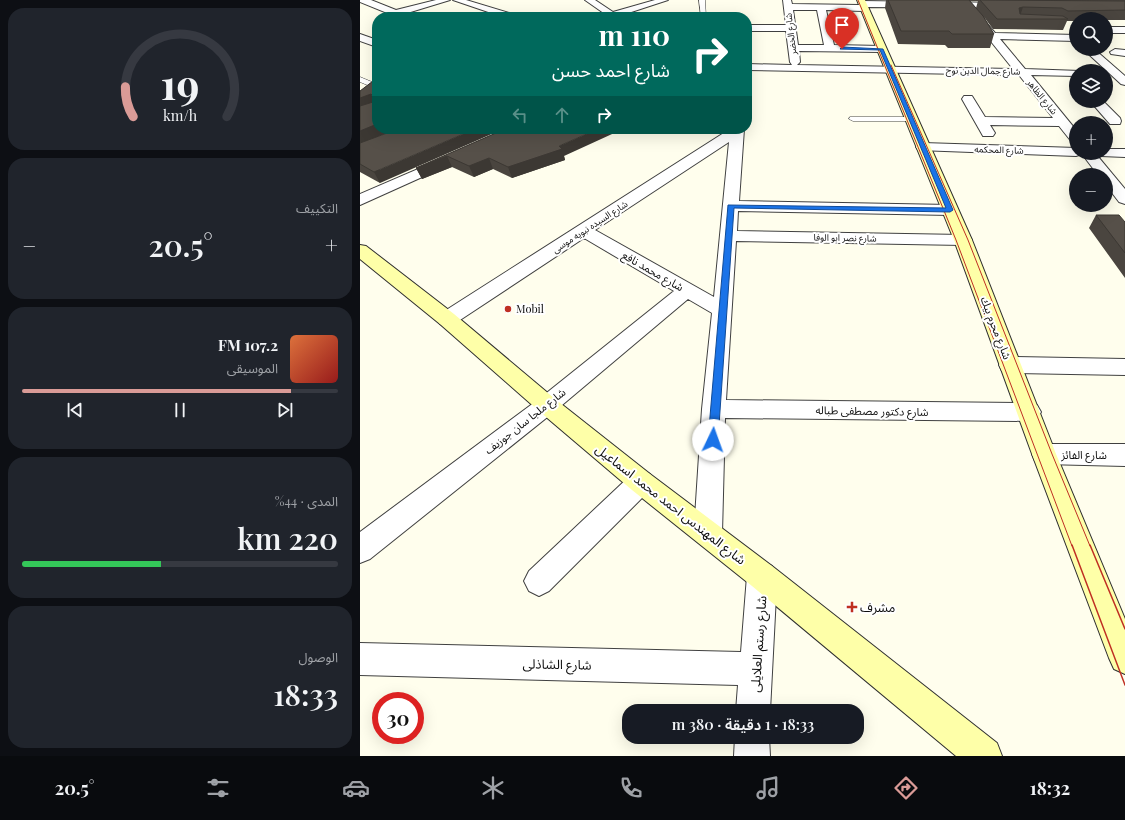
<!DOCTYPE html>
<html lang="ar">
<head>
<meta charset="utf-8">
<style>
	body { margin:0; font-family:"Playfair Display","Noto Sans Arabic",serif; background:#20242c; color:#f1f3f6; direction:rtl; height:100vh; display:flex; flex-direction:column; font-size:15px; white-space:nowrap }
	* { box-sizing:border-box; margin:0 }
	p { font-size:13px; color:#9ea1a6 }
	.icon { flex:none; width:22px; height:22px; fill:none; stroke:currentColor; stroke-width:2; stroke-linecap:round; stroke-linejoin:round }
	.map { position:relative; flex:1; overflow:hidden; direction:ltr }
	.side { display:flex; flex-direction:column; gap:8px; padding:8px; background:#0d0f14; width:360px }
	.side>* { flex:none }
	.guide { position:absolute; left:12px; top:12px; width:380px; height:122px; border-radius:16px; box-shadow:0 4px 16px #0002; direction:rtl; background:#00695c; color:#fff; overflow:hidden }
	.fabs { position:absolute; left:709px; top:12px; display:grid; gap:8px }
	.fabs a { display:grid; place-items:center; width:44px; height:44px; border-radius:50%; background:#171b24; box-shadow:0 4px 16px #0002; font-size:20px }
	.speed { position:absolute; left:12px; top:692px; display:flex; gap:8px; font-size:20px; font-weight:700; text-align:center }
	.speed>* { display:grid; place-content:center; width:52px; height:52px; border-radius:50%; background:#171b24; box-shadow:0 4px 16px #0002; line-height:1 }
	.speed .limit { border:6px solid #d22; background:#fff; color:#111 }
	.pin { position:absolute; display:grid; place-items:center; width:34px; height:34px; color:#fff; margin:-41px -17px; border-radius:50% 50% 50% 0; rotate:-45deg; box-shadow:0 0 4px #0007 }
	.pin .icon { rotate:45deg }
	.me { position:absolute; width:44px; margin:-22px; rotate:3deg; stroke-linejoin:round; filter:drop-shadow(0 0 3px #0008) }
	.turn { display:flex; align-items:center; gap:14px; height:84px; padding:0 16px; font-size:18px }
	.turn .icon { width:52px; height:52px; stroke-width:2.5 }
	.turn b { display:block; font-size:28px; line-height:34px }
	.lanes { display:flex; align-items:center; height:38px; padding:0 16px; background:#0003; justify-content:center; gap:20px; direction:ltr }
	.lanes .off { opacity:.35 }
	.big { font-size:30px; font-weight:600; line-height:1.1 }
	.side .tile { flex:1; display:flex; flex-direction:column; justify-content:center; gap:6px; min-width:0; padding:0 14px; border-radius:16px; background:#20242c }
	.side .dial { align-items:center; gap:0 }
	.dial svg { height:104px; overflow:visible; fill:none; stroke:#363941; stroke-width:7; stroke-linecap:round; text-anchor:middle }
	.dial text { fill:#f1f3f6; stroke:none }
	.song { display:flex; align-items:center; gap:12px }
	.cover { width:48px; height:48px; border-radius:6px; background:linear-gradient(135deg,hsl(20 70% 55%),hsl(0 70% 35%)) }
	.played { height:4px; border-radius:2px; background:linear-gradient(90deg,#da9b97 85%,#363941 85%) }
	.keys { display:flex; justify-content:space-around; direction:ltr }
	.heat { display:flex; justify-content:space-between; align-items:center; font-size:22px; direction:ltr }
	.charge { height:6px; border-radius:3px; background:linear-gradient(90deg,#34c759 44%,#363941 0) }
	.trip { position:absolute; left:262px; top:704px; width:242px; height:40px; border-radius:16px; background:#171b24; box-shadow:0 4px 16px #0002; font-weight:600; line-height:40px; text-align:center; direction:rtl }
	.tab-bar { display:flex; height:64px; justify-content:space-around; align-items:center; background:#090b0e; color:#9ea1a6 }
	.tab-bar .icon { width:28px; height:28px }
	.tab-bar .current { color:#da9b97 }
	.tab-bar b { font-size:18px; color:#f1f3f6 }
	main { display:flex; flex:1; min-height:0 }
	.map>svg:first-child { display:block }
	.lines { fill:none; stroke-linecap:round; stroke-linejoin:round }
	.lane-casing { stroke:#404040; stroke-width:1 }
	.street-casing { stroke:#404040; stroke-width:2 }
	.secondary-casing { stroke:#2f2f2f; stroke-width:2 }
	.lane { fill:#fff; fill-rule:evenodd }
	.street { fill:#fff; fill-rule:evenodd }
	.secondary { fill:#feffa8; fill-rule:evenodd }
	.tram-far1 { stroke:#bf2f23; stroke-width:1 }
	.tram { stroke:#bf2f23; stroke-width:1.5 }
	.wall { fill:#4a453f; fill-rule:evenodd }
	.shaded-wall { fill:#3c3833 }
	.building { fill:#565049; stroke:#3c3833 }
	.route { fill:#1a73e8; stroke:#114b97 }
	.poi-dot { fill:#bf2f23; stroke:#fff; stroke-width:1.5 }
	.labels { text-anchor:middle; stroke-width:4; stroke-linejoin:round; paint-order:stroke }
	.far-street-label { font-size:9px; fill:#0d0d0d; stroke:#fff }
	.street-label { font-size:11px; fill:#0d0d0d; stroke:#fff }
	.poi-label { font-size:11px; fill:#0d0d0d; stroke:#fff; text-anchor:start }
	.near-street-label { font-size:13px; fill:#0d0d0d; stroke:#fff }
	.near-poi-label { font-size:13px; fill:#0d0d0d; stroke:#fff; text-anchor:start }
</style>
</head>
<body>
<main>
<div class="map">
<svg width="765" height="756" viewBox="0 0 765 756">
	<rect width="100%" height="100%" fill="#fffeed"/>
	<g class="lines">
		<g class="lane-casing">
			<path id="lane" d="M 339,0 L 345,0 L 346,17 L 341,16 Z
				M 0,77 L 17,84 L 17,89 L 0,82 Z
				M 490,117 L 551,117 L 555,119 L 551,121 L 493,121 L 489,119 Z"/>
		</g>
		<g class="street-casing">
			<path id="street" d="M 0,0 L 11,0 L 36,10 L 76,0 L 90,0 L 44,14 L 50,17 L 37,17 L 0,2 Z
				M 93,0 L 106,0 L 156,15 L 158,17 L 143,17 Z
				M 225,0 L 235,0 L 253,12 L 295,0 L 308,0 L 256,17 L 241,17 L 245,14 Z
				M 423,0 L 431,0 L 432,4 L 499,5 L 499,2 L 502,1 L 651,3 L 651,7 L 648,8 L 507,7 L 507,10 L 504,11 L 466,10 L 474,45 L 521,46 L 526,49 L 521,52 L 439,51 L 440,62 L 437,65 L 653,69 L 609,14 L 614,11 L 617,12 L 635,33 L 716,35 L 716,41 L 640,39 L 665,69 L 720,71 L 716,71 L 716,76 L 671,75 L 716,130 L 716,142 L 711,141 L 699,126 L 630,125 L 635,133 L 633,136 L 623,136 L 602,99 L 604,96 L 612,96 L 625,117 L 693,118 L 659,75 L 387,70 L 387,64 L 432,65 L 430,62 L 426,31 L 387,31 L 387,25 L 426,25 ZM 433,10 L 457,10 L 464,45 L 438,45 Z
				M 746,27 L 765,27 L 765,33 L 746,33 Z
				M 0,34 L 17,40 L 17,47 L 0,41 Z
				M 723,49 L 734,49 L 765,76 L 765,85 L 761,84 Z
				M 755,49 L 765,50 L 765,56 L 751,54 L 750,52 Z
				M 730,101 L 743,101 L 760,118 L 761,121 L 760,124 L 750,124 Z
				M 370,129 L 384,129 L 379,201 L 590,205 L 596,207 L 598,210 L 596,213 L 590,215 L 378,211 L 377,231 L 603,235 L 609,236 L 612,240 L 609,244 L 603,245 L 376,241 L 366,400 L 669,403 L 677,405 L 681,412 L 677,419 L 669,421 L 365,418 L 362,533 L 358,542 L 348,546 L 338,542 L 334,533 L 342,409 L 352,313 L 328,299 L 195,411 L 10,559 L 0,563 L 0,532 L 179,399 L 314,291 L 224,238 L 94,324 L 87,326 L 80,324 L 77,319 L 80,314 ZM 369,142 L 354,297 L 235,230 Z
				M 563,143 L 716,148 L 716,153 L 735,153 L 765,189 L 765,204 L 759,202 L 746,185 L 746,175 L 738,175 L 722,154 L 716,156 L 558,150 L 556,147 L 558,144 Z
				M 746,149 L 765,149 L 765,157 L 741,156 L 739,153 L 746,153 Z
				M 86,157 L 91,158 L 93,161 L 91,164 L 0,205 L 0,194 Z
				M 650,357 L 765,359 L 765,375 L 650,373 L 642,371 L 639,365 L 642,359 Z
				M 684,444 L 765,444 L 765,466 L 684,464 L 675,461 L 672,454 L 675,447 Z
				M 281,471 L 290,474 L 294,482 L 290,490 L 189,591 L 179,596 L 169,591 L 164,581 L 169,571 L 272,474 Z
				M 402,562 L 412,566 L 417,576 L 410,711 L 376,711 L 378,685 L 0,675 L 0,643 L 381,652 L 387,576 L 392,566 Z
				M 375,737 L 409,737 L 410,756 L 374,756 Z"/>
		</g>
		<g class="secondary-casing">
			<path id="secondary" d="M 497,0 L 505,0 L 612,240 L 696,454 L 765,619 L 765,674 L 754,669 L 749,658 L 672,454 L 594,240 Z
				M 0,245 L 6,246 L 94,314 L 195,399 L 290,474 L 412,566 L 637,743 L 642,756 L 596,756 L 392,586 L 272,490 L 179,411 L 80,324 L 0,259 Z"/>
		</g>
		<use href="#lane" class="lane"/>
		<use href="#street" class="street"/>
		<use href="#secondary" class="secondary"/>
		<path class="tram-far1" d="M 498,0 L 596,240 L 712,546
			M 531,65 L 608,240 L 692,454 L 730,546"/>
		<path class="tram" d="M 712,545 L 765,685
			M 730,545 L 765,629"/>
	</g>
	<path class="wall" d="M 526,0 L 765,0 L 765,20 L 746,20 L 746,19 L 716,19 L 716,21 L 707,21 L 703,30 L 633,29 L 624,17 L 634,34 L 630,48 L 588,48 L 585,45 L 538,44 L 525,8 ZM 610,1 L 618,1 L 616,8 Z
		M 17,78 L 20,183 L 0,172 L 0,91 Z
		M 145,129 L 204,156 L 205,160 L 152,178 L 133,169 L 114,177 L 92,167 L 62,179 L 56,168 Z
		M 736,215 L 765,222 L 765,278 L 729,228 Z"/>
	<path class="shaded-wall" d="M 663,7 L 660,16 L 659,8 Z
		M 11,94 L 16,105 L 0,110 L 0,98 Z
		M 17,124 L 17,129 L 39,129 L 0,143 L 0,131 Z
		M 115,129 L 143,129 L 20,183 L 14,172 Z
		M 238,129 L 263,129 L 204,156 L 205,160 L 152,178 L 148,167 L 199,146 Z
		M 87,156 L 92,167 L 62,179 L 56,168 Z
		M 129,158 L 133,169 L 114,177 L 109,166 Z"/>
	<path class="building" d="M 528,0 L 609,0 L 623,16 L 634,34 L 592,34 L 589,31 L 541,31 Z
		M 620,0 L 765,1 L 765,10 L 708,11 L 702,8 L 663,7 L 659,8 L 660,14 L 703,16 L 708,19 L 637,19 Z
		M 17,78 L 17,124 L 0,131 L 0,106 L 13,102 L 13,96 L 11,94 L 0,98 L 0,91 Z
		M 38,129 L 115,129 L 14,172 L 0,164 L 0,143 Z
		M 145,129 L 238,129 L 199,146 L 202,149 L 148,167 L 129,158 L 109,166 L 87,156 L 56,168 Z
		M 736,215 L 759,215 L 765,222 L 765,253 Z"/>
	<path class="route" d="M 482,47 L 523,49 L 593,210 L 590,212 L 374,208 L 358,440 L 353,444 L 348,440 L 368,205 L 586,208 L 520,50 L 480,49 Z"/>
	<g class="poi-dot">
		<circle cx="148" cy="309" r="4"/>
		<path d="M490 601h4v4h4v4h-4v4h-4v-4h-4v-4h4z"/>
	</g>
	<g class="labels">
		<g class="far-street-label">
			<text transform="translate(431 34) rotate(-97)" y="3">شارع الخضر</text>
			<text transform="translate(623 71) rotate(1)" y="3">شارع جمال الدين نوح</text>
			<text transform="translate(682 97) rotate(51)" y="3">شارع الظاهر</text>
			<text transform="translate(639 150) rotate(2)" y="3">شارع المحكمه</text>
			<text transform="translate(230 227) rotate(-33)" y="3">شارع السيده نبويه موسى</text>
			<text transform="translate(485 238) rotate(1)" y="3">شارع نصر ابو الوفا</text>
		</g>
		<g class="street-label">
			<text transform="translate(293 271) rotate(30)" y="4">شارع محمد نافع</text>
			<text transform="translate(636 328) rotate(69)" y="4">شارع محرم بيك</text>
			<text transform="translate(512 411) rotate(1)" y="4">شارع دكتور مصطفى طباله</text>
			<text transform="translate(165 421) rotate(-38)" y="4">شارع ملجا سان جوزيف</text>
			<text x="724" y="459">شارع الفائز</text>
		</g>
		<g class="poi-label">
			<text x="156" y="313">Mobil</text>
		</g>
		<g class="near-street-label">
			<text transform="translate(311 504) rotate(38)" y="5">شارع المهندس احمد محمد اسماعيل</text>
			<text transform="translate(398 644) rotate(-86)" y="5">شارع رستم العلايلى</text>
			<text transform="translate(197 664) rotate(1)" y="5">شارع الشاذلى</text>
		</g>
		<g class="near-poi-label">
			<text x="500" y="612">مشرف</text>
		</g>
	</g>
</svg>
<div class="fabs">
<a><svg class="icon" aria-label="search" viewBox="0 0 24 24"><circle cx="10" cy="10" r="6"/><path d="M15 15l6 6"/></svg></a>
<a><svg class="icon" aria-label="layers" viewBox="0 0 24 24"><path d="M12 4l9 5-9 5-9-5zM3 14l9 5 9-5"/></svg></a>
<a>+</a>
<a>−</a>
</div>
<div class="speed"><div class="limit">30</div></div>
<div class="pin" style="left:482px;top:49px;background:#d93025"><svg class="icon" aria-label="arrive" viewBox="0 0 24 24"><path d="M6 21V4h12l-3 4 3 4H6"/></svg></div>
<svg class="me" style="left:353px;top:440px" viewBox="-20 -20 40 40"><circle r="19" fill="#fff"/><path d="M0-13L10 11 0 6-10 11z" fill="#1a73e8"/></svg>
<div class="trip">18:33 · 1 دقيقة · 380 m</div>
<div class="guide">
<div class="turn"><svg class="icon" aria-label="right" viewBox="0 0 24 24"><path d="M7 20v-9h11M14 6l5 5-5 5"/></svg><div><b>110 m</b>شارع احمد حسن</div></div>
<div class="lanes"><svg class="icon off" aria-label="left" viewBox="0 0 24 24"><path d="M17 20v-9H6M10 6l-5 5 5 5"/></svg><svg class="icon off" aria-label="ahead" viewBox="0 0 24 24"><path d="M12 20V5M6 11l6-6 6 6"/></svg><svg class="icon" aria-label="right" viewBox="0 0 24 24"><path d="M7 20v-9h11M14 6l5 5-5 5"/></svg></div>
</div>
</div>
<section class="side">
<div class="tile dial"><svg viewBox="0 0 100 80">
<path d="M14 69A42 42 0 1 1 86 69"/>
<path d="M14 69A42 42 0 0 1 8 46" stroke="#da9b97"/>
<text x="50" y="56" font-size="32" font-weight="700">19</text>
<text x="50" y="72" font-size="11">km/h</text>
</svg></div>
<div class="tile"><p>التكييف</p>
<div class="heat"><a>−</a><b class="big">20.5°</b><a>+</a></div>
</div>
<div class="tile">
<div class="song"><i class="cover"></i><div><b>107.2 FM</b><p>الموسيقى</p></div></div>
<div class="played"></div>
<div class="keys"><svg class="icon" aria-label="previous" viewBox="0 0 24 24"><path d="M18 5L8 12l10 7zM5 5v14"/></svg><svg class="icon" aria-label="pause" viewBox="0 0 24 24"><path d="M8 5v14M16 5v14"/></svg><svg class="icon" aria-label="next" viewBox="0 0 24 24"><path d="M6 5l10 7-10 7zM19 5v14"/></svg></div>
</div>
<div class="tile"><p>المدى · 44%</p><b class="big">220 km</b><div class="charge"></div></div>
<div class="tile"><p>الوصول</p><b class="big">18:33</b></div>
</section>
</main>
<nav class="tab-bar">
<b>18:32</b>
<svg class="icon current" aria-label="directions" viewBox="0 0 24 24"><path d="M12 3l9 9-9 9-9-9zM9 14v-3h6M13 9l2 2-2 2"/></svg>
<svg class="icon" aria-label="music" viewBox="0 0 24 24"><path d="M9 18V5l10-2v13"/><circle cx="6" cy="18" r="3"/><circle cx="16" cy="16" r="3"/></svg>
<svg class="icon" aria-label="phone" viewBox="0 0 24 24"><path d="M5 4h4l2 5-3 2q2 4 5 5l2-3 5 2v4C11 20 4 13 5 4z"/></svg>
<svg class="icon" aria-label="climate" viewBox="0 0 24 24"><path d="M12 3v18M4 7l16 10M4 17L20 7"/></svg>
<svg class="icon" aria-label="car" viewBox="0 0 24 24"><path d="M5 17H2v-5l4-1 3-4h7l3 4 3 1v5h-3M9 17h6M6 11h13"/><circle cx="7" cy="17" r="2"/><circle cx="17" cy="17" r="2"/></svg>
<svg class="icon" aria-label="filters" viewBox="0 0 24 24"><path d="M4 7h16M4 17h16"/><circle cx="9" cy="7" r="2"/><circle cx="15" cy="17" r="2"/></svg>
<b>20.5°</b>
</nav>
</body>
</html>
